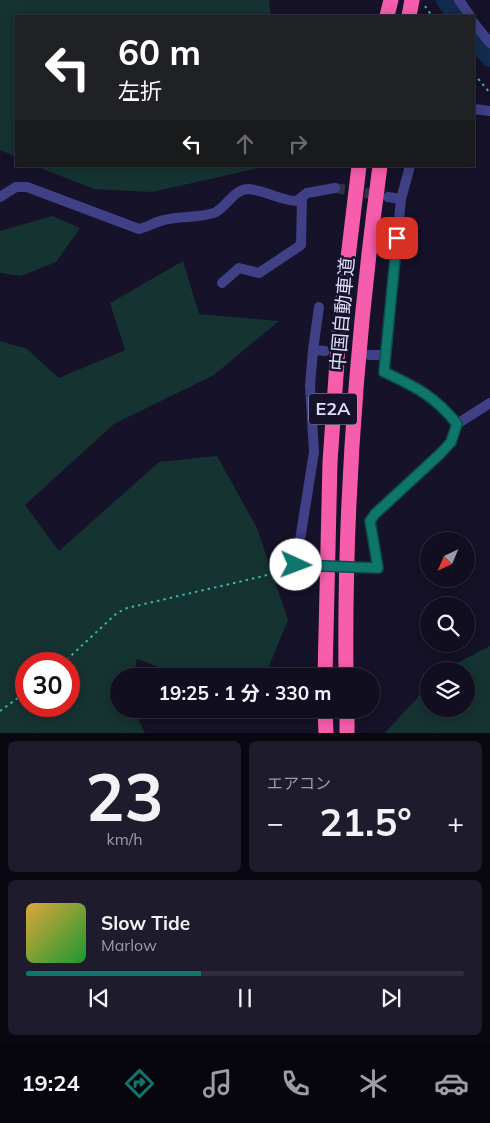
<!DOCTYPE html>
<html lang="ja">
<head>
<meta charset="utf-8">
<style>
	body { margin:0; font-family:Mulish,"Noto Sans JP",sans-serif; background:#1e1c2c; color:#f1f3f6; height:100vh; display:flex; flex-direction:column; font-size:19px; white-space:nowrap }
	* { box-sizing:border-box; margin:0 }
	p { font-size:16px; color:#9c9ca4 }
	.icon { flex:none; width:28px; height:28px; fill:none; stroke:currentColor; stroke-width:2; stroke-linecap:round; stroke-linejoin:round }
	.map { position:relative; height:733px; overflow:hidden }
	.side { display:flex; flex-direction:column; gap:8px; padding:8px; background:#090811; flex:1 }
	.side>* { flex:none }
	.banner { position:absolute; left:15px; top:15px; width:460px; height:152px; border-radius:0px; box-shadow:0 2px 12px #0003,0 0 0 1px #302e3d; background:#202124; color:#fff; overflow:hidden }
	.needle { width:32px; rotate:224deg }
	.fabs { position:absolute; left:420px; top:532px; display:grid; gap:10px }
	.fabs a { display:grid; place-items:center; width:55px; height:55px; border-radius:50%; background:#100e1f; box-shadow:0 2px 12px #0003,0 0 0 1px #302e3d; font-size:25px }
	.speed { position:absolute; left:15px; top:652px; display:flex; gap:10px; font-size:25px; font-weight:700; text-align:center }
	.speed>* { display:grid; place-content:center; width:65px; height:65px; border-radius:50%; background:#100e1f; box-shadow:0 2px 12px #0003,0 0 0 1px #302e3d; line-height:1 }
	.speed .limit { border:8px solid #d22; background:#fff; color:#111 }
	.pin { position:absolute; display:grid; place-items:center; width:42px; height:42px; color:#fff; margin:-21px; border-radius:10px; box-shadow:0 2px 8px #0006 }
	.me { position:absolute; width:55px; margin:-28px; rotate:92deg; stroke-linejoin:round; filter:drop-shadow(0 0 4px #0008) }
	.turn { display:flex; align-items:center; gap:18px; height:105px; padding:0 20px; font-size:22px }
	.turn .icon { width:65px; height:65px; stroke-width:2.5 }
	.turn b { display:block; font-size:35px; line-height:42px }
	.lanes { display:flex; align-items:center; height:48px; padding:0 20px; background:#0003; justify-content:center; gap:25px; direction:ltr }
	.lanes .off { opacity:.35 }
	.big { font-size:38px; font-weight:700; line-height:1.1 }
	.side .widget { flex:1; display:flex; flex-direction:column; justify-content:center; gap:8px; min-width:0; padding:0 18px; border-radius:8px; background:#1e1c2c }
	.side .dial { align-items:center; gap:0 }
	.dial b { font-size:65px; line-height:1 }
	.song { display:flex; align-items:center; gap:15px }
	.cover { width:60px; height:60px; border-radius:8px; background:linear-gradient(135deg,hsl(40 70% 55%),hsl(130 70% 35%)) }
	.played { height:5px; border-radius:2px; background:linear-gradient(90deg,#0f766e 40%,#302e3d 40%) }
	.keys { display:flex; justify-content:space-around; direction:ltr }
	.heat { display:flex; justify-content:space-between; align-items:center; font-size:28px; direction:ltr }
	.side .tiles { flex:1; display:grid; gap:8px; grid-template-columns:1fr 1fr }
	.widget:last-child { grid-column:span 2 }
	.trip { position:absolute; left:110px; top:668px; width:270px; height:50px; border-radius:25px; background:#100e1f; box-shadow:0 2px 12px #0003,0 0 0 1px #302e3d; font-weight:700; line-height:50px; text-align:center }
	.tabs { display:flex; height:80px; justify-content:space-around; align-items:center; background:#06060c; color:#9c9ca4 }
	.tabs .icon { width:35px; height:35px }
	.tabs .current { color:#0f766e }
	.tabs b { font-size:22px; color:#f1f3f6 }
	.map>svg:first-child { display:block }
	.green { fill:#153331; fill-rule:evenodd }
	.lines { fill:none; stroke-linecap:round; stroke-linejoin:round }
	.river { stroke:#122b4e; stroke-width:18 }
	.street-tunnel { stroke:#333049; stroke-width:10; stroke-dasharray:10 5; stroke-linecap:butt }
	.path { stroke:#37b6aa; stroke-width:2; stroke-dasharray:2.5 4; stroke-linecap:butt }
	.street { stroke:#3f4086; stroke-width:10 }
	.highway { stroke:#f75dad; stroke-width:15 }
	.street-bridge { stroke:#3f4086; stroke-width:10 }
	.route-casing { stroke:#0a4d48; stroke-width:12 }
	.route { stroke:#0f766e; stroke-width:9 }
	.labels { text-anchor:middle; stroke-width:5; stroke-linejoin:round; paint-order:stroke }
	.shield { fill:#151229; stroke:#a29fbd; stroke-width:1 }
	.shield-label { font-size:18px; font-weight:bold; fill:#dedcfd }
	.street-label { font-size:19px; fill:#dedcfd; stroke:#151229 }
</style>
</head>
<body>
<div class="map">
<svg width="490" height="733" viewBox="0 0 490 733">
	<rect width="100%" height="100%" fill="#151229"/>
	<path class="green" d="M 0,0 L 269,0 L 271,16 L 16,16 L 16,157 L 0,150 Z
		M 35,166 L 254,166 L 255,169 L 152,192 L 94,189 Z
		M 52,216 L 80,228 L 56,262 L 21,276 L 0,273 L 0,231 Z
		M 183,261 L 199,314 L 279,321 L 214,375 L 114,424 L 25,505 L 59,551 L 159,462 L 217,456 L 257,528 L 288,620 L 265,676 L 184,676 L 137,659 L 134,676 L 119,676 L 119,709 L 133,709 L 145,733 L 0,733 L 0,341 L 27,349 L 59,378 L 125,350 L 110,303 ZM 26,664 L 69,664 L 69,706 L 26,706 Z
		M 490,646 L 490,733 L 385,733 L 429,685 L 429,709 L 466,709 L 466,671 L 442,671 Z"/>
	<g class="lines">
		<path class="river" d="M 445,0 L 457,16
			M 474,40 L 490,58"/>
		<path class="street-tunnel" d="M 335,188 L 382,196"/>
		<path class="path" d="M 425,6 L 432,16
			M 474,74 L 490,93
			M 62,664 L 117,613 L 127,608 L 264,576 L 288,567
			M 0,711 L 26,692"/>
		<path class="street" d="M 459,0 L 470,16
			M 474,23 L 490,43
			M 474,109 L 490,111
			M 0,197 L 16,187 L 27,187 L 139,229 C 148,227 155,222 164,220 C 180,216 198,218 214,213 C 226,208 234,189 248,189 C 266,190 280,201 297,201 L 307,193 L 335,188
			M 388,197 L 401,199
			M 222,283 L 239,268 L 259,273 L 301,245 L 302,197
			M 313,350 L 319,307
			M 369,355 L 385,355
			M 457,424 L 490,403
			M 296,565 L 314,452 L 310,386 L 313,350 L 325,351
			M 378,568 L 370,521 L 375,513 L 440,454 L 451,442 L 457,424 C 436,396 414,386 384,371 L 401,199 L 410,166"/>
		<path class="highway" d="M 387,16 L 391,0
			M 409,16 L 412,0
			M 325,676 L 330,462 L 339,333 L 359,166
			M 346,676 C 344,506 357,335 380,166
			M 325,709 L 326,733
			M 347,709 L 347,733"/>
		<path class="street-bridge" d="M 296,565 L 378,568"/>
	</g>
	<g class="lines">
		<g class="route-casing">
			<path id="route" d="M 296,565 L 378,568 L 370,521 L 375,514 L 440,454 L 451,442 L 457,424 C 435,396 414,386 384,372 L 397,238"/>
		</g>
		<use href="#route" class="route"/>
	</g>
	<g class="labels">
		<rect class="shield" x="309" y="393.5" width="48" height="31" rx="4"/>
		<g class="shield-label">
			<text x="333" y="415">E2A</text>
		</g>
		<g class="street-label">
			<text transform="translate(342 314) rotate(-85)" y="7">中国自動車道</text>
		</g>
	</g>
</svg>
<div class="fabs">
<a><svg class="needle" viewBox="-14 -14 28 28"><path d="M0-13l5 13h-10z" fill="#e53935"/><path d="M0 13l5-13h-10z" fill="#9c9ca4"/></svg></a>
<a><svg class="icon" aria-label="search" viewBox="0 0 24 24"><circle cx="10" cy="10" r="6"/><path d="M15 15l6 6"/></svg></a>
<a><svg class="icon" aria-label="layers" viewBox="0 0 24 24"><path d="M12 4l9 5-9 5-9-5zM3 14l9 5 9-5"/></svg></a>
</div>
<div class="speed"><div class="limit">30</div></div>
<div class="pin" style="left:397px;top:238px;background:#d93025"><svg class="icon" aria-label="arrive" viewBox="0 0 24 24"><path d="M6 21V4h12l-3 4 3 4H6"/></svg></div>
<svg class="me" style="left:296px;top:565px" viewBox="-20 -20 40 40"><circle r="19" fill="#fff"/><path d="M0-13L10 11 0 6-10 11z" fill="#0f766e"/></svg>
<div class="trip">19:25 · 1 分 · 330 m</div>
<div class="banner">
<div class="turn"><svg class="icon" aria-label="left" viewBox="0 0 24 24"><path d="M17 20v-9H6M10 6l-5 5 5 5"/></svg><div><b>60 m</b>左折</div></div>
<div class="lanes"><svg class="icon" aria-label="left" viewBox="0 0 24 24"><path d="M17 20v-9H6M10 6l-5 5 5 5"/></svg><svg class="icon off" aria-label="ahead" viewBox="0 0 24 24"><path d="M12 20V5M6 11l6-6 6 6"/></svg><svg class="icon off" aria-label="right" viewBox="0 0 24 24"><path d="M7 20v-9h11M14 6l5 5-5 5"/></svg></div>
</div>
</div>
<section class="side">
<div class="tiles">
<div class="widget dial"><b>23</b><p>km/h</p></div>
<div class="widget"><p>エアコン</p>
<div class="heat"><a>−</a><b class="big">21.5°</b><a>+</a></div>
</div>
<div class="widget">
<div class="song"><i class="cover"></i><div><b>Slow Tide</b><p>Marlow</p></div></div>
<div class="played"></div>
<div class="keys"><svg class="icon" aria-label="previous" viewBox="0 0 24 24"><path d="M18 5L8 12l10 7zM5 5v14"/></svg><svg class="icon" aria-label="pause" viewBox="0 0 24 24"><path d="M8 5v14M16 5v14"/></svg><svg class="icon" aria-label="next" viewBox="0 0 24 24"><path d="M6 5l10 7-10 7zM19 5v14"/></svg></div>
</div>
</div>
</section>
<nav class="tabs">
<b>19:24</b>
<svg class="icon current" aria-label="directions" viewBox="0 0 24 24"><path d="M12 3l9 9-9 9-9-9zM9 14v-3h6M13 9l2 2-2 2"/></svg>
<svg class="icon" aria-label="music" viewBox="0 0 24 24"><path d="M9 18V5l10-2v13"/><circle cx="6" cy="18" r="3"/><circle cx="16" cy="16" r="3"/></svg>
<svg class="icon" aria-label="phone" viewBox="0 0 24 24"><path d="M5 4h4l2 5-3 2q2 4 5 5l2-3 5 2v4C11 20 4 13 5 4z"/></svg>
<svg class="icon" aria-label="climate" viewBox="0 0 24 24"><path d="M12 3v18M4 7l16 10M4 17L20 7"/></svg>
<svg class="icon" aria-label="car" viewBox="0 0 24 24"><path d="M5 17H2v-5l4-1 3-4h7l3 4 3 1v5h-3M9 17h6M6 11h13"/><circle cx="7" cy="17" r="2"/><circle cx="17" cy="17" r="2"/></svg>
</nav>
</body>
</html>
